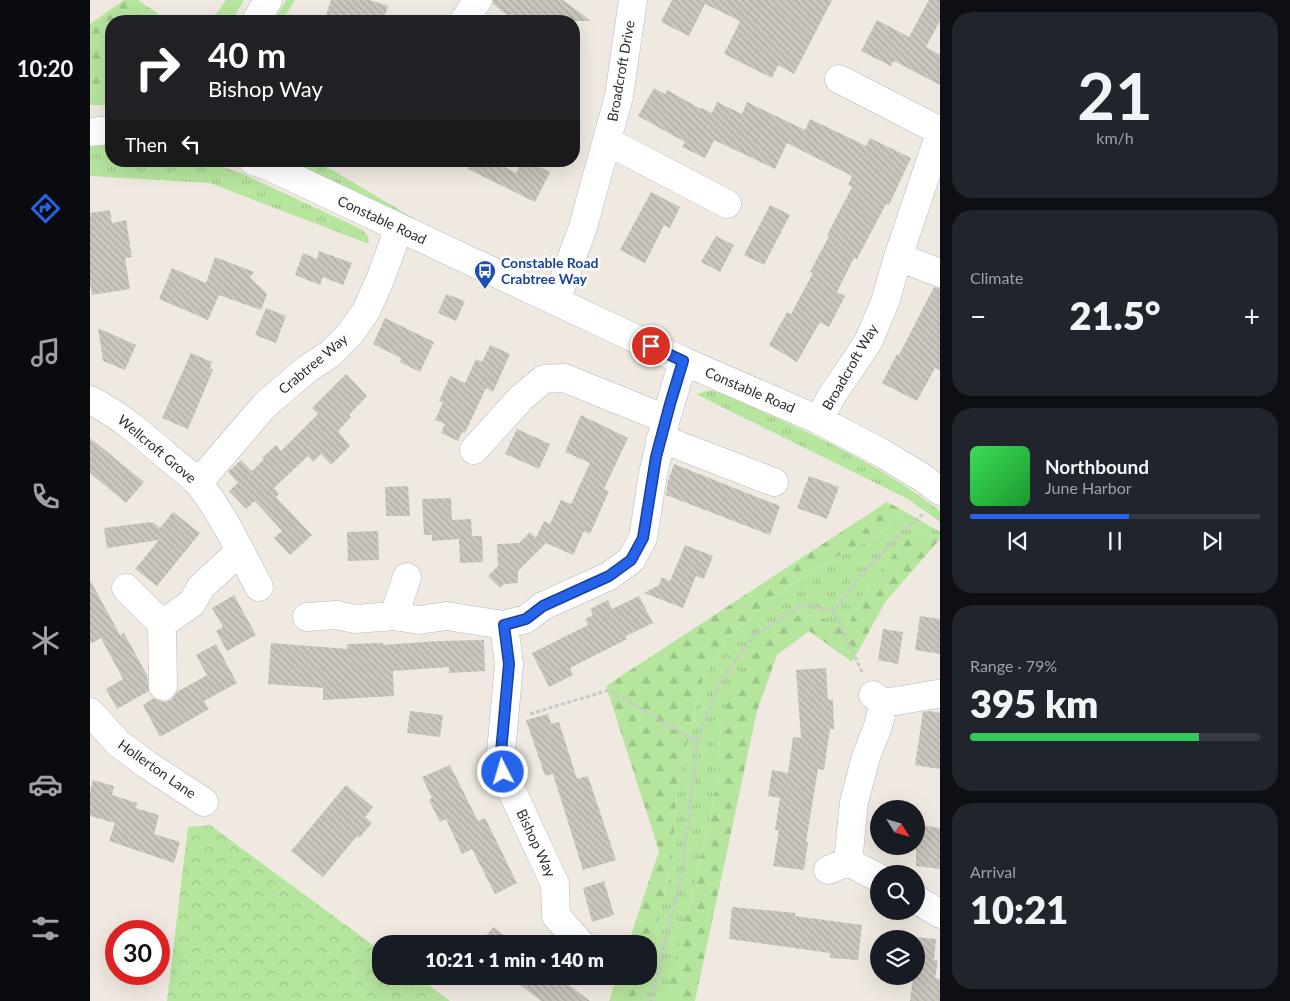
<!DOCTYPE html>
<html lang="en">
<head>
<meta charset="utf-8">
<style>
	body { margin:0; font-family:Lato,sans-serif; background:#20242c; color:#f1f3f6; height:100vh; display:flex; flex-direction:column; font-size:19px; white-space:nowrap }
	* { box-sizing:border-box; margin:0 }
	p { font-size:16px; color:#9ea1a6 }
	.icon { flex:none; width:28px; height:28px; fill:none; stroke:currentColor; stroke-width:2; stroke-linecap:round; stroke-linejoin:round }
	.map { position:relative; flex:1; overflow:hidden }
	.panel { display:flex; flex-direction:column; gap:12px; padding:12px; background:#0d0f14; width:350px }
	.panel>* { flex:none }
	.banner { position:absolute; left:15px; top:15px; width:475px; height:152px; border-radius:20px; box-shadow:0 5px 20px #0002; background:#202124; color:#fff; overflow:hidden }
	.needle { width:32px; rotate:127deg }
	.controls { position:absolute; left:780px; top:800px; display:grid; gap:10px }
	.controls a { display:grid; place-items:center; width:55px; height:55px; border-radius:50%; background:#171b24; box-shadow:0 5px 20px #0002; font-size:25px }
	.speed { position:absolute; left:15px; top:920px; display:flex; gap:10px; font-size:25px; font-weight:700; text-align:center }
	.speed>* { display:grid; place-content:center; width:65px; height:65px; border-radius:50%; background:#171b24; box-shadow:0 5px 20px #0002; line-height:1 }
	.speed .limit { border:8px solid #d22; background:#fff; color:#111 }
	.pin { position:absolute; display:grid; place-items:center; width:42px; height:42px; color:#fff; margin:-21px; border:2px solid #fff; border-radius:50%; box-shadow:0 1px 5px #0007 }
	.me { position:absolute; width:55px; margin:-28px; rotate:355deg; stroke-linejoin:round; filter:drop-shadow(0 0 4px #0008) }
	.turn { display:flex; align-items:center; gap:18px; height:105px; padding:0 20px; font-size:22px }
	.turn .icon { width:65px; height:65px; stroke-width:2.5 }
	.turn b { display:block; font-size:35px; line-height:42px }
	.then { display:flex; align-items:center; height:48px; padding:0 20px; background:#0003; gap:10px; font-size:19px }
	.big { font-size:38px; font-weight:800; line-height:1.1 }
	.panel .widget { flex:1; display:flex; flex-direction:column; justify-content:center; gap:8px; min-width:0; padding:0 18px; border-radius:20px; background:#20242c }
	.panel .dial { align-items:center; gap:0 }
	.dial b { font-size:65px; line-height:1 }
	.song { display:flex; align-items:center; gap:15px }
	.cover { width:60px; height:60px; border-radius:8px; background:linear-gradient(135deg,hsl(130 70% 55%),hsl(130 70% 35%)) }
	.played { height:5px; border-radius:2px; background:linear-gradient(90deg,#2563eb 55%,#363941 55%) }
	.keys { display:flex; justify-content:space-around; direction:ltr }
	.heat { display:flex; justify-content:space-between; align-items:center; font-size:28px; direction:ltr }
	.charge { height:8px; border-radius:4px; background:linear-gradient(90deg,#34c759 79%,#363941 0) }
	.trip { position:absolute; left:282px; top:935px; width:285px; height:50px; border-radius:20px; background:#171b24; box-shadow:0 5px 20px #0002; font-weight:800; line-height:50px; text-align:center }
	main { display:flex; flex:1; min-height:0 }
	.tab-bar { display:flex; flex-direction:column; width:90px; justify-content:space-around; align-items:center; background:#090b0e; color:#9ea1a6 }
	.tab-bar .icon { width:35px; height:35px }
	.tab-bar .selected { color:#2563eb }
	.tab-bar b { font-size:22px; color:#f1f3f6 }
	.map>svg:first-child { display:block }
	.grass { fill:url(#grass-tufts) }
	.forest { fill:url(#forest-firs) }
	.park { fill:url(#park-crowns) }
	.building { fill:url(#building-back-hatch) }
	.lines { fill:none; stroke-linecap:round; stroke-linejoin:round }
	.minor-casing { stroke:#b4b7c1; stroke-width:29 }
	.path { stroke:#c9c9c9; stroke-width:3; stroke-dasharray:4 2.5; stroke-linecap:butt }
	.minor { stroke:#fff; stroke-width:28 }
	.route-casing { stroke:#184099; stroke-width:12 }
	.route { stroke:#2563eb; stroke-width:9 }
	.labels { text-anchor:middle; stroke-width:5; stroke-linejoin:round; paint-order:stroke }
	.street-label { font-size:14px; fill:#2e2e2e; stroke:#fff }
	.transit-label { font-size:14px; font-weight:bold; fill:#164399; stroke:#fff; text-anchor:start }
</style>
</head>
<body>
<main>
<nav class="tab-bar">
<b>10:20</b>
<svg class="icon selected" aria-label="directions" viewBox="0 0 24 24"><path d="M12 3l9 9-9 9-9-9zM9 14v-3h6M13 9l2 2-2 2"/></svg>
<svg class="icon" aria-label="music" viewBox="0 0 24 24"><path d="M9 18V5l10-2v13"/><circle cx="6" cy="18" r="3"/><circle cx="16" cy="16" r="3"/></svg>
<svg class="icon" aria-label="phone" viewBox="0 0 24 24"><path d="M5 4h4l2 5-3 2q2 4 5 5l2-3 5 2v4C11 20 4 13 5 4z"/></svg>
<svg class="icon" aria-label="climate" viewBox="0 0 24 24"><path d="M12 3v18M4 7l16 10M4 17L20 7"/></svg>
<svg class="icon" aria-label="car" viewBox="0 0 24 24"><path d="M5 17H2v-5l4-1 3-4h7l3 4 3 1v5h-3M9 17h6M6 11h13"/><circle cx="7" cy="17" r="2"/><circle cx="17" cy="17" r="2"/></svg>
<svg class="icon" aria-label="filters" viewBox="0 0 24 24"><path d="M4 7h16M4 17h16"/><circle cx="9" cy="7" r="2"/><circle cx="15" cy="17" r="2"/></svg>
</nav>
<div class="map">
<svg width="850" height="1001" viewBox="0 0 850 1001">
	<defs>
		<pattern id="grass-tufts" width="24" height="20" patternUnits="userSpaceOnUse" patternTransform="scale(1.25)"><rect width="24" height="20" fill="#b6e59e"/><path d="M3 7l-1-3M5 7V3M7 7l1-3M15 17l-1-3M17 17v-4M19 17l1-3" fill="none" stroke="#9dc588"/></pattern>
		<pattern id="forest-firs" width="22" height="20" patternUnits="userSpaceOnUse" patternTransform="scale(1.25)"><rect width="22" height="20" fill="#b6e59e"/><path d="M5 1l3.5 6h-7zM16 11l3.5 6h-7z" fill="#9dc588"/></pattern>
		<pattern id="park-crowns" width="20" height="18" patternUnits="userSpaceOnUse" patternTransform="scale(1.25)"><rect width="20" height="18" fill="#b6e59e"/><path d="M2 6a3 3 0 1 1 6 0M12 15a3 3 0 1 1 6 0" fill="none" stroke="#9dc588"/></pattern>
		<pattern id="building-back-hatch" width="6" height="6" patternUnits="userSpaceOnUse" patternTransform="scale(1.25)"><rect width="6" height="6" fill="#cbc7bf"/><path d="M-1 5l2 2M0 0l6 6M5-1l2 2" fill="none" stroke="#afaba4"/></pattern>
	</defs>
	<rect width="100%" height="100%" fill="#efe9e1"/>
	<path class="grass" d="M 136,0 L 154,0 L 142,21 L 121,21 Z
		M 196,0 L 205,0 L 192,21 L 184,21 Z
		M 0,88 L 5,90 L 21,90 L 21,105 L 0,105 Z
		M 10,144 L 21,145 L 21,161 L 117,161 L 153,174 L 271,229 L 278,236 L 279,244 L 120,183 L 0,176 L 0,145 Z
		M 194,161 L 227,161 L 330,222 Z
		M 621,390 L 634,394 C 709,428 785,460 850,511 L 850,522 L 818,499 L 606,394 Z
		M 814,511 L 850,532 L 850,535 L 819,536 L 779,585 L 755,631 L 726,615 L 707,616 L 631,722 L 627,788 L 602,897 L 575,1001 L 544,1001 L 553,976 L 559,976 L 559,959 L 582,863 L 587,784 L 613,679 L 639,636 L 694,589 L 750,555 L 788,536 Z"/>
	<path class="forest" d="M 34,0 L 48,0 L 78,21 L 21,21 L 21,90 L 5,90 L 0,88 L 0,24 Z
		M 797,502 L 814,511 L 788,536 L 750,555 L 694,589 L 639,636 L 613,679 L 587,784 L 582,863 L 559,959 L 559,944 L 538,944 L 569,851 L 516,686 Z
		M 850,535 L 850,539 L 796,601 L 762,662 L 719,631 L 687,655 L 667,711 L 605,1001 L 574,1001 L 602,897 L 627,788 L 631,722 L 644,682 L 672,645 L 707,616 L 726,615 L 755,630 L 779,585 L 819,536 Z
		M 527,976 L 553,976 L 544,1001 L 519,1001 Z"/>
	<path class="park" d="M 120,825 L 291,951 L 291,976 L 326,976 L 360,1001 L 77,1001 L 98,827 Z"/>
	<path class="building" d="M 241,0 L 280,0 L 298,6 L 293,21 L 234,21 Z
		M 403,0 L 473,0 L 501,21 L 425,21 L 403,4 Z
		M 582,0 L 742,0 L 704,74 L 688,65 L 682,78 L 634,54 L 650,21 L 615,4 L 599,36 L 571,22 Z
		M 839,0 L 850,0 L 850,21 L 836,47 L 850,55 L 850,85 L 804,61 L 801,66 L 771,51 L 787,20 L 819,37 Z
		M 564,88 L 575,94 L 577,90 L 611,109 L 611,108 L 622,113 L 627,102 L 652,114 L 657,102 L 715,130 L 720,119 L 776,146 L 780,138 L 821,158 L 799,205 L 796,204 L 767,259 L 764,258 L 747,292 L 755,296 L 739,327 L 730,322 L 707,362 L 679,345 L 697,312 L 701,314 L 723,273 L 720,272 L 739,236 L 737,235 L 762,187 L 758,185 L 762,176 L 697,143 L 685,169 L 624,140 L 615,158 L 592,147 L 595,142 L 548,116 Z
		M 382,161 L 404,161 L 426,173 L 432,161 L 438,161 L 460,172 L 445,202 L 378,169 Z
		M 561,192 L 590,207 L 580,228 L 574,225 L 555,263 L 530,250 Z
		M 680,205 L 700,215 L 674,265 L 654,255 Z
		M 20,210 L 22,223 L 36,220 L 42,257 L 35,258 L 40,289 L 2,295 L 0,283 L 0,213 Z
		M 626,236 L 644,245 L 630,272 L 611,262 Z
		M 229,251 L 262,263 L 253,285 L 233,277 L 230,285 L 205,275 L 213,253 L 227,259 Z
		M 125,257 L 164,272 L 160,277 L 177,294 L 171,310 L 129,295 L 118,320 L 69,299 L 82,268 L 116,283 Z
		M 844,287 L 850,288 L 850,370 L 845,368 L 827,401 L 792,383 L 807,354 L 809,355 Z
		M 356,294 L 375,301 L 366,321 L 348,313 Z
		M 176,308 L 196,316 L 186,343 L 165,335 Z
		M 295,318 L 344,342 L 330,372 L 310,362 L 311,358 L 283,344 Z
		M 8,328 L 46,345 L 35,370 L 13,361 Z
		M 400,345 L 420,354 L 403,392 L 396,388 L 375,433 L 372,432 L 368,441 L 351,433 L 355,424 L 345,420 L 353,402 L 349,401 L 360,376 L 375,383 L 386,359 L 392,362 Z
		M 101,353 L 122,362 L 120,368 L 123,370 L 98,429 L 72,418 Z
		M 256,374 L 277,396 L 259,415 L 261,417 L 248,431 L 260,446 L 241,465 L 231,454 L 223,462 L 218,456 L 184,488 L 189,494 L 186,497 L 222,535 L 200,555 L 184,538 L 192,531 L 165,501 L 156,509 L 139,491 L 148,483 L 138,472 L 151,460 L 162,471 L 174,459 L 172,458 L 186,445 L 191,451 L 228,414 L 222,408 Z
		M 491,415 L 538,438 L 514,489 L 519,491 L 500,534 L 494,531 L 483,555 L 456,543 L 428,571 L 428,583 L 414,584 L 410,588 L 398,576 L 408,566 L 407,544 L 429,543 L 440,532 L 446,538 L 454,521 L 460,524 L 471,500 L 481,504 L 500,463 L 475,452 Z
		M 427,429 L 460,444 L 449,469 L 415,454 Z
		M 0,438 L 54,482 L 36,503 L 0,473 Z
		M 584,464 L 690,506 L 680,535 L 576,495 L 578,481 Z
		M 719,476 L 749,487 L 737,519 L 707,508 Z
		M 318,486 L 320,516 L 296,516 L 295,487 Z
		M 361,498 L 362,520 L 381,519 L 382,536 L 392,536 L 393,562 L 370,563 L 369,539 L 342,541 L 342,535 L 334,535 L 332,499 Z
		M 83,512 L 110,533 L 67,586 L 45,569 L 69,540 L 17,548 L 14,528 L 62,522 L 70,528 Z
		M 288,531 L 289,560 L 258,561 L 257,532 Z
		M 595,545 L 623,556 L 614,579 L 606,576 L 593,608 L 554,593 L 569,585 L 572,577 L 580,581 Z
		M 0,580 L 30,635 L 34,633 L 57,675 L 59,691 L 27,709 L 16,689 L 33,679 L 11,638 L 0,644 Z
		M 144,595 L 166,635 L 137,651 L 126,631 L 133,627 L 122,608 Z
		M 549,596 L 563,623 L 536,636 L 537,639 L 480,668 L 483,675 L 459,687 L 442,653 L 498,625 L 495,619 L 503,615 L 500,609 L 518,600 L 522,609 Z
		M 830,616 L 850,619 L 850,654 L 825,650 Z
		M 793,629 L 813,632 L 808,664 L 788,660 Z
		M 394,640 L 395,671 L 359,673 L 359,667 L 303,671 L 304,696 L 233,700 L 233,688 L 178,684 L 181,643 L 258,649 L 257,644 L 293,643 L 293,645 L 349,641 Z
		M 126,644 L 147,683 L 114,701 L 119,709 L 70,737 L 53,705 L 64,698 L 73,702 L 81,700 L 87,692 L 117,675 L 106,655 Z
		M 736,668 L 738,700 L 743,699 L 744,729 L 740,729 L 734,770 L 728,769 L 716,842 L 718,842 L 714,870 L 683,866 L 689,830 L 685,830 L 690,798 L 678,796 L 682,770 L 698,773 L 703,737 L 711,738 L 706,670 Z
		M 320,711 L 353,715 L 350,737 L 317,733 Z
		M 840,711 L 850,713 L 850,769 L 825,765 L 833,712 Z
		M 458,714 L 461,724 L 469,722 L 487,779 L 498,776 L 526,860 L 493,870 L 463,774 L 455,776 L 436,720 Z
		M 360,765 L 388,821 L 395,818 L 427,883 L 405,894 L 382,849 L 372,854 L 356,819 L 350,822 L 339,800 L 342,798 L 332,777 Z
		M 3,780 L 24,786 L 22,795 L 47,803 L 46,808 L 69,815 L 64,834 L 90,842 L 84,863 L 19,841 L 25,823 L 0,816 L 0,791 Z
		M 256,785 L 283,807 L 275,817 L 282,823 L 269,838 L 267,836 L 233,877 L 201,851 Z
		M 832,825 L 850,828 L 850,869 L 826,866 L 826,830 L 832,831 Z
		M 514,881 L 524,915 L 502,922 L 493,888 Z
		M 642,907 L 705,913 L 705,916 L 772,925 L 768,960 L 740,958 L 740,953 L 639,939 Z
		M 403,927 L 421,940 L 419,944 L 390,944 Z
		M 826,937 L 846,939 L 844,960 L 848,961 L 845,978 L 850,979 L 850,1001 L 820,1001 L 823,976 L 826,976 Z
		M 418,976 L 467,976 L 500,1001 L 451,1001 Z"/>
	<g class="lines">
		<g class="minor-casing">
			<path id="minor" d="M 166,21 L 178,0
				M 374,21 L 388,0
				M 749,79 L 850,131
				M 0,132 L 21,130
				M 517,141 L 637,204
				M 163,161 L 176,165 L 593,361 L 729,420 L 792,453 L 833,478 L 850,491
				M 808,257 L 850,273
				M 466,301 L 493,227 L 529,96 L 543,0
				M 0,400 C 30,415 55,437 80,459 C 90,467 102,475 109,484 C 134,515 150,552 169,587
				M 729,420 L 741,397 L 778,342 L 795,302 L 808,257 L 850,133
				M 570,440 L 585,444 L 684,482
				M 384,450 L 431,398 L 454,379 L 474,378 L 576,419
				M 108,483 L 175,405 L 217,369 L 240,354 L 260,334 L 276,311 L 290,280 L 309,228
				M 36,588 L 72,624 L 73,686
				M 304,616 L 317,577
				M 217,617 L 246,615 L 265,619 L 304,616 L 329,620 L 356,616 L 414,625 L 436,619 L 453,606 L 519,576 L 541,560 L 553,538 L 563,474 L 576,419 L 593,361
				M 72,624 L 102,603 L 111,587 L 149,552
				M 414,625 L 419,664 L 411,752 L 413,772 L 465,884 L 466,916 L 491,944
				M 783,695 L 794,703 L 847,694
				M 0,712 L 28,743 L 56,764 L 114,802
				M 758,862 L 764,802 L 776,757 L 788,726 L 794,703
				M 738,870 L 758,862 L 789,878
				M 826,899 L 850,914"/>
		</g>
		<path class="path" d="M 772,672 L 744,611 L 768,579 L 806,537 L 834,513
			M 440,714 L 519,690 L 607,742
			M 561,1001 L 593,867 L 607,742 L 629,684 L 665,634 L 712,605 L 744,611"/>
		<use href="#minor" class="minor"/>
	</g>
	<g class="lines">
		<g class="route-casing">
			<path id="route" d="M 413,772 L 411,752 L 419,664 L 414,625 L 436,619 L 453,606 L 519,576 L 541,560 L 553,538 L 566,457 L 580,404 L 593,361 L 561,346"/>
		</g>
		<use href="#route" class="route"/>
	</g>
	<defs>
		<g id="bus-pin" transform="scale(1.125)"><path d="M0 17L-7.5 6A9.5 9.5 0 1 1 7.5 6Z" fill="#1a4fb4" stroke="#fff"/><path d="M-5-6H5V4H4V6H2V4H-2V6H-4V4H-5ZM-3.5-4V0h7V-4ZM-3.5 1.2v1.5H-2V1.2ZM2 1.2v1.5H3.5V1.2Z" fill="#fff"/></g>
	</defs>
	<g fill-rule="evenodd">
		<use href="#bus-pin" x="395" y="271"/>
	</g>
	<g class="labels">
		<g class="street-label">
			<text transform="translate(531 71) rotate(-80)" y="5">Broadcroft Drive</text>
			<text transform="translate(292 220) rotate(25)" y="5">Constable Road</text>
			<text transform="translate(223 364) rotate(-40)" y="5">Crabtree Way</text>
			<text transform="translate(760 367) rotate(-60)" y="5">Broadcroft Way</text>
			<text transform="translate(660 390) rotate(23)" y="5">Constable Road</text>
			<text transform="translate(67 449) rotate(40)" y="5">Wellcroft Grove</text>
			<text transform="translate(67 769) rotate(35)" y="5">Hollerton Lane</text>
			<text transform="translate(446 843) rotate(65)" y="5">Bishop Way</text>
		</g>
		<g class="transit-label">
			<text x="411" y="268">Constable Road<tspan x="411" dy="16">Crabtree Way</tspan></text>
		</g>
	</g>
</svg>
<div class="controls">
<a><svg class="needle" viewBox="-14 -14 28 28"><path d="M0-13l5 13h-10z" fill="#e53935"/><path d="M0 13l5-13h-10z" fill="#9ea1a6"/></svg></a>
<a><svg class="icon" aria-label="search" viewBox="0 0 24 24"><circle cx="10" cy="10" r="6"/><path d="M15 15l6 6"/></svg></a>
<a><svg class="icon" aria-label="layers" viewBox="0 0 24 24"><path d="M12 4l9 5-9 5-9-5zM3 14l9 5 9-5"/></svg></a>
</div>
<div class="speed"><div class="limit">30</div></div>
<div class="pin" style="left:561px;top:346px;background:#d93025"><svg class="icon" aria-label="arrive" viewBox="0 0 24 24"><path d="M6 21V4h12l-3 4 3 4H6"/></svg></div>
<svg class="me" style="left:413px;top:772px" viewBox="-20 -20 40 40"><circle r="17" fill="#2563eb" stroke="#fff" stroke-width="3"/><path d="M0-11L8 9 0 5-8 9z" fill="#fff"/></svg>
<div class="trip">10:21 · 1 min · 140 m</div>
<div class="banner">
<div class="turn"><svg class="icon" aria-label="right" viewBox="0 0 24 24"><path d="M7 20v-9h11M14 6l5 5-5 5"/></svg><div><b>40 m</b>Bishop Way</div></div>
<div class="then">Then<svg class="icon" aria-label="left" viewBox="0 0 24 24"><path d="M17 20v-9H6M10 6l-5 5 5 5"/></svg></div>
</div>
</div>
<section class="panel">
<div class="widget dial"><b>21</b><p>km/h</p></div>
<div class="widget"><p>Climate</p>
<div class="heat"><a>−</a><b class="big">21.5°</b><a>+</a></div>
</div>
<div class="widget">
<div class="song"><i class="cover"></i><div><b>Northbound</b><p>June Harbor</p></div></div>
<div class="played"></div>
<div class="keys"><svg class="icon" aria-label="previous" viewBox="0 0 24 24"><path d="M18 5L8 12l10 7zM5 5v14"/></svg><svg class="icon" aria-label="pause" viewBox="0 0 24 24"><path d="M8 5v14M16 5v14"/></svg><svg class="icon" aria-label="next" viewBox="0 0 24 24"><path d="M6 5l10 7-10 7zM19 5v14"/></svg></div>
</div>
<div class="widget"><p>Range · 79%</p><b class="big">395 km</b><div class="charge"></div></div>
<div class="widget"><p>Arrival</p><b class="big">10:21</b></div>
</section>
</main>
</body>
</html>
